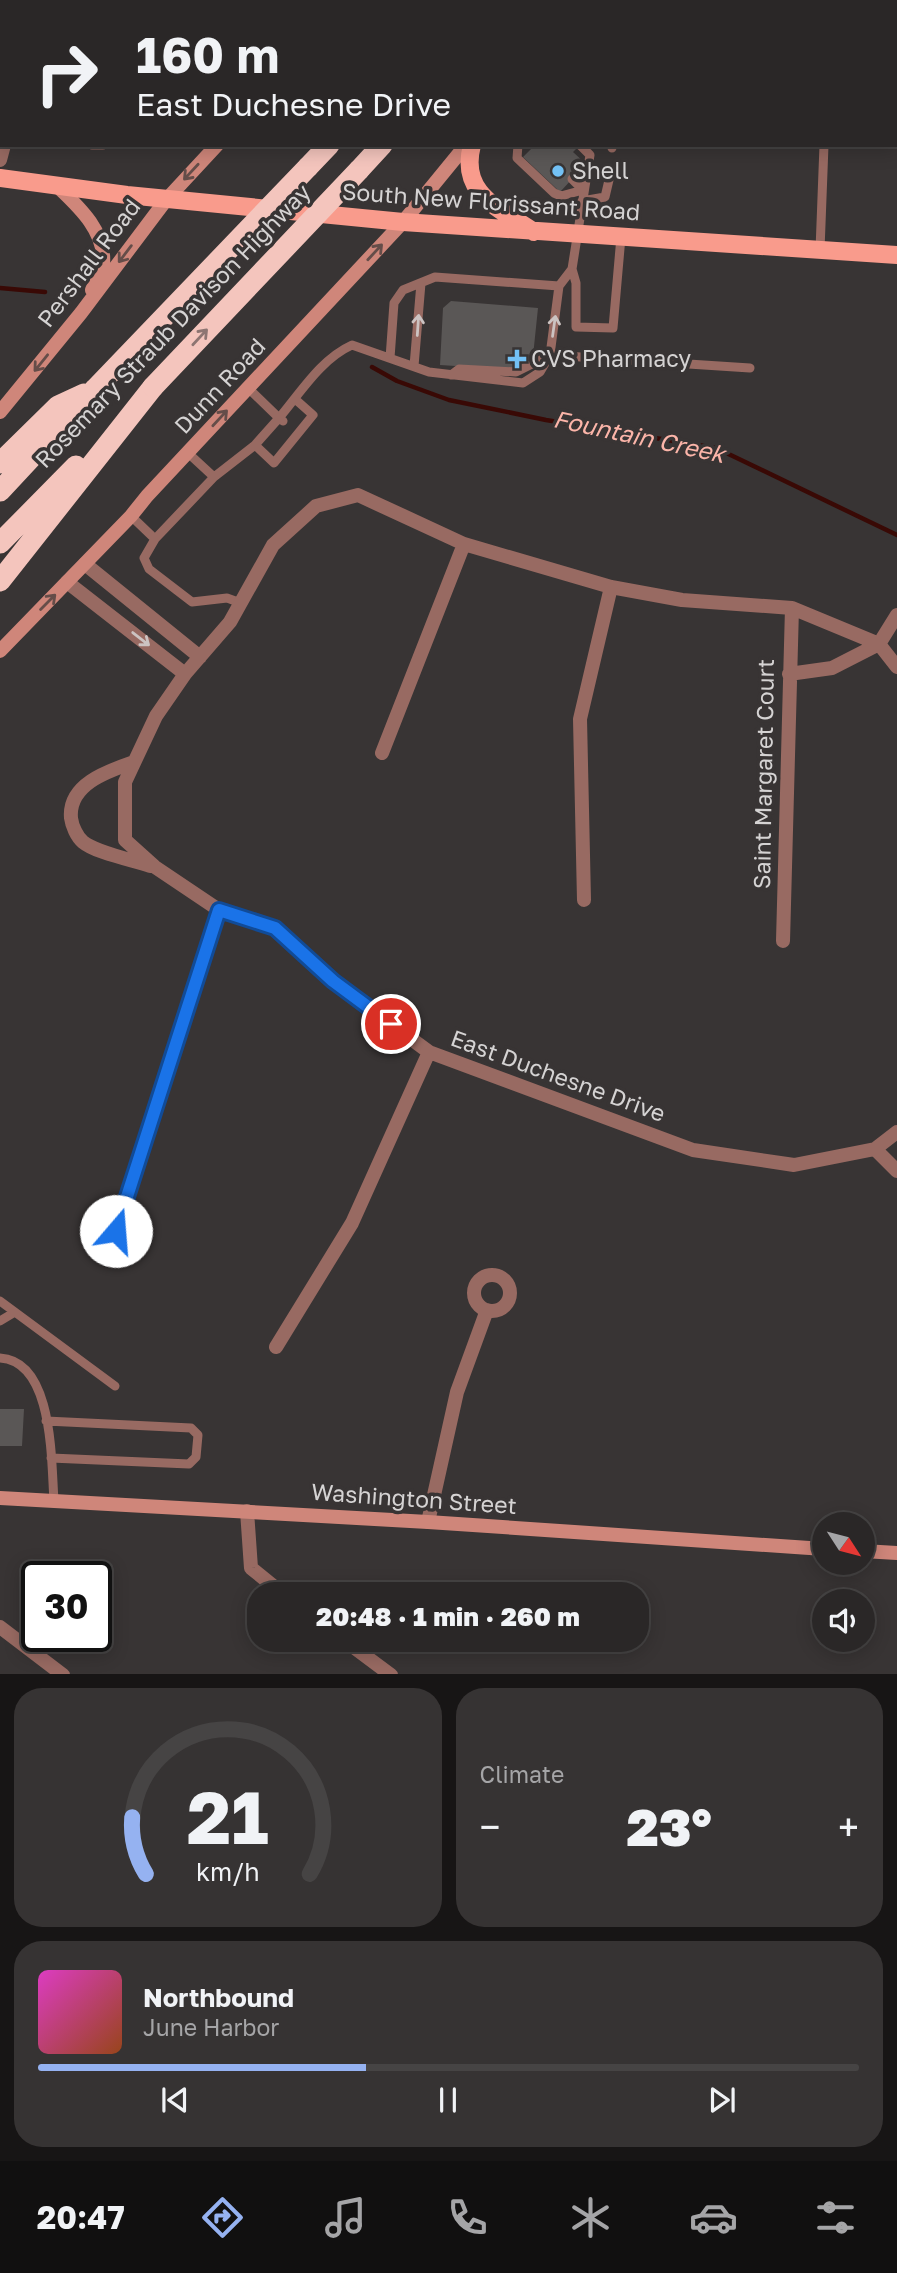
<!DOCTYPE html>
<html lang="en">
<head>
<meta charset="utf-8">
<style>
	body { margin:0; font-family:"Golos Text",sans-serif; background:#363333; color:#f1f3f6; height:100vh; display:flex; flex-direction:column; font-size:26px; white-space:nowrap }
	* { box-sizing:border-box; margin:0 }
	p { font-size:23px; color:#a5a5a7 }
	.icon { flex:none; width:38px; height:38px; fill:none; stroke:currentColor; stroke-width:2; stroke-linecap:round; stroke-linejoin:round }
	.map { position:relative; height:1674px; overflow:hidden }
	.drawer { display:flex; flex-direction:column; gap:14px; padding:14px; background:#171515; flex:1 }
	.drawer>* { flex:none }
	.banner { position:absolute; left:0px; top:0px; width:898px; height:147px; box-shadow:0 4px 18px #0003,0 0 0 2px #464444; background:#2a2727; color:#f1f3f6; overflow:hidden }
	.needle { width:46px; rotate:126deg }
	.fabs { position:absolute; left:812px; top:1512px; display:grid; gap:14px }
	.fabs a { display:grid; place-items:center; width:63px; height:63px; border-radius:50%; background:#2a2727; box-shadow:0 4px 18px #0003,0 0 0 2px #464444; font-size:35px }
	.speed { position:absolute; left:21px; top:1561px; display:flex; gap:14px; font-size:35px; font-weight:700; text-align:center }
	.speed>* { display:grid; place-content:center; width:91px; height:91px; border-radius:50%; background:#2a2727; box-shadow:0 4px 18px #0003,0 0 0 2px #464444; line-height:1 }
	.speed .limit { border:4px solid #111; border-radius:10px; background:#fff; color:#111 }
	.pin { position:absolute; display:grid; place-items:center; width:60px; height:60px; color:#fff; margin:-30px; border:4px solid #fff; border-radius:50%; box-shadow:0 2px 7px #0007 }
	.me { position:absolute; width:77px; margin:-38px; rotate:18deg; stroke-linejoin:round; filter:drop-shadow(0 0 5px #0008) }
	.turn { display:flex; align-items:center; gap:24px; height:147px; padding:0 21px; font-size:32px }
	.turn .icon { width:91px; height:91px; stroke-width:2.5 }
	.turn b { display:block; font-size:49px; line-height:60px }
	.big { font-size:52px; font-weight:800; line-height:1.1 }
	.drawer .card { flex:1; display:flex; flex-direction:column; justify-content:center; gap:10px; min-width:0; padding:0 24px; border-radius:28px; background:#363333 }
	.drawer .dial { align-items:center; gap:0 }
	.dial svg { height:182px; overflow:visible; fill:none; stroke:#464444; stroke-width:7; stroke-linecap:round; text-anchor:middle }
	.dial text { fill:#f1f3f6; stroke:none }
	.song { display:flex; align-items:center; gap:21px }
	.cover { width:84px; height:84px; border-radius:10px; background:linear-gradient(135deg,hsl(310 70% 55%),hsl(20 70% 35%)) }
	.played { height:7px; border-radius:4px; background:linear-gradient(90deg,#95b2f1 40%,#464444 40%) }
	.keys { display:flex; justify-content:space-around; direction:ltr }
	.heat { display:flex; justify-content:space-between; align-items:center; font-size:38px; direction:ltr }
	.drawer .tiles { flex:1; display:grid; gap:14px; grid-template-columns:1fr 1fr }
	.card:last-child { grid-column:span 2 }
	.trip { position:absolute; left:247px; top:1582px; width:402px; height:70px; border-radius:28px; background:#2a2727; box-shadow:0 4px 18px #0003,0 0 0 2px #464444; font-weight:800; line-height:70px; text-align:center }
	.tab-bar { display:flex; height:112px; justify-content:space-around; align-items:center; background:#111010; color:#a5a5a7 }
	.tab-bar .icon { width:49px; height:49px }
	.tab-bar .current { color:#95b2f1 }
	.tab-bar b { font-size:32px; color:#f1f3f6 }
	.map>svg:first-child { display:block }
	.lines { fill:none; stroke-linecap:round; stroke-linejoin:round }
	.stream { stroke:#390905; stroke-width:4.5 }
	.building { fill:#5a5756 }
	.lane { stroke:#986a62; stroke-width:9 }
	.street { stroke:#986a62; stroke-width:14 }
	.secondary { stroke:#cf867a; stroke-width:14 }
	.primary { stroke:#f99b8c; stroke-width:18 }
	.highway { stroke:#f4c5bd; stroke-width:21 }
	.highway-bridge { stroke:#f4c5bd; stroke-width:21 }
	.oneway { stroke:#654d49 }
	.oneway2 { stroke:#ccc3c2 }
	.oneway3 { stroke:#8d7572 }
	.route-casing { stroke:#114b97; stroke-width:18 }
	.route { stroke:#1a73e8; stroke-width:12 }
	.poi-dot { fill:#73c1f5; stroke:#383434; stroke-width:2.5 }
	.labels { text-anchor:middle; stroke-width:7; stroke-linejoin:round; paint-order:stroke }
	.poi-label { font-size:23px; fill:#d5d3d3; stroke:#383434; text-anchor:start }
	.street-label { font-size:23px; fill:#d5d3d3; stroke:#383434 }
	.water-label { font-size:24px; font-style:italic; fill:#fcb5a9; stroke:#383434 }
</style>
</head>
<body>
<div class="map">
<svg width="897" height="1675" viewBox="0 0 897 1675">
	<rect width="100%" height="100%" fill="#383434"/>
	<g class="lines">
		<path class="stream" d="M 0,288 L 45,292
			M 372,367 L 397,381 L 449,400 L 546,420 L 716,448 L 897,535"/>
	</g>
	<path class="building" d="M 535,145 L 580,145 L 573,152 L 586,164 L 560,192 L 523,157 Z
		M 451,301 L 538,308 L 533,356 L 517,370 L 440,365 L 443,308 Z
		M 0,1409 L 24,1409 L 22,1446 L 0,1446 Z"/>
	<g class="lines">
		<path class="lane" d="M 667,0 L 668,2
			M 749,0 L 751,2
			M 780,0 L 781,2
			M 92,145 L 103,145
			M 518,145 L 517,158 L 554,193 L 561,196 L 583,190 L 572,179
			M 612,148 L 612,145
			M 582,201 L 605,197 L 609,180
			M 820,250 L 824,145
			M 572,269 L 576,283 L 576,327 L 613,328 L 621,237
			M 390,358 L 394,303 L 403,290 L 435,277 L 559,286
			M 414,366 L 421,283
			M 451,375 L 459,369 L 516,372 L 550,355 L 750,368
			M 248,388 L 279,418 C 301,392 321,359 352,345 L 429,372 L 523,383 L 540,372 L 550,355 L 559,286 L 572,269 L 590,155 L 580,145
			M 283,421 L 279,418 L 255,445 L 274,463 L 313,415 L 295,399
			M 188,453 L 214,477 L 155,539 L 144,558 L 149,569 L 192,602 L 227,598 L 241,603
			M 214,477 L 255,445
			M 131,516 L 155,539
			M 0,1301 L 115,1386
			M 0,1321 L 15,1312
			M 0,1358 C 54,1361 51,1462 54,1500
			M 46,1421 L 191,1428 L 198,1435 L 196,1457 L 189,1464 L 51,1458"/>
		<path class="street" d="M 66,2 L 67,0
			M 0,160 L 4,145
			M 85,564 L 200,657
			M 67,582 L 185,674
			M 897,667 L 879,644 L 792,608 L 682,600 L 611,587 L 464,544 L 358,495 L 316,506 L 273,545 L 230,622 L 185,674 L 156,716 L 125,782 L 125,840 L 155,867 L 219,910 L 275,928 L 333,981 L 429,1052 L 693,1150 L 794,1165 L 875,1149 L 897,1132
			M 789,674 L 832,668 L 879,644 L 897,615
			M 382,753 L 464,544
			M 134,762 C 108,771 68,784 71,818 C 72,826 77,837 83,842 C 96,853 133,860 150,866
			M 584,900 L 580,719 L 611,587
			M 783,941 L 792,608
			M 875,1149 L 897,1171
			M 115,1231 L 219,910
			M474 1293a18 18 0 1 1 36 0a18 18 0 1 1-36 0Z
			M 276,1347 L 352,1223 L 429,1052
			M 247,1511 L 251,1568 L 283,1594
			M 428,1522 L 457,1392 L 487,1310
			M 0,1627 L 63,1675
			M 344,1640 L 391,1675"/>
		<path class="secondary" d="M 353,2 L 355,0
			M 581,2 L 582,0
			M 59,188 C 79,207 106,232 103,264 C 102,272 95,282 92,290
			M 0,412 L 81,313 L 166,200 L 217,145
			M 0,651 L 131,516 L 147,496 L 403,222 L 466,145
			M 0,1498 L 428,1522 L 824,1549
			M 863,1551 L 897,1553"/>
		<path class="primary" d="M 472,145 C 459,194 499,208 534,232
			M 0,178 L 127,195 L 403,222 L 897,255"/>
		<path class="highway" d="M 470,2 L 472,0
			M 518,2 L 519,0
			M 308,167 L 329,145
			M 359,170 L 382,145
			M 0,463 L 58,406 L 84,394
			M 0,491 L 95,389
			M 0,543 L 76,466
			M 0,581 L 153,387"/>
		<path class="highway-bridge" d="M 153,387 L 359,170
			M 95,389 L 308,167"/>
	</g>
	<defs><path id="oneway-shaft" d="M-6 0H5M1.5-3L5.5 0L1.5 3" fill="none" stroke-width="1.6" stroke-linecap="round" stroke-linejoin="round" transform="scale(1.75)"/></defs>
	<g class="oneway">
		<use href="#oneway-shaft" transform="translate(191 172) rotate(133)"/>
		<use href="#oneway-shaft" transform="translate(375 252) rotate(-47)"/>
		<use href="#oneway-shaft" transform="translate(125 254) rotate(127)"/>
		<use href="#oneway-shaft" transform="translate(41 363) rotate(129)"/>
		<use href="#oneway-shaft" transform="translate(220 418) rotate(-47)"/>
		<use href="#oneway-shaft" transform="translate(48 602) rotate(-45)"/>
	</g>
	<g class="oneway2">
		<use href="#oneway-shaft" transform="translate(418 325) rotate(-86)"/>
		<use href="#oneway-shaft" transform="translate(554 326) rotate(-82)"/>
		<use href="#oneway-shaft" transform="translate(141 639) rotate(38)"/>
	</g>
	<use class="oneway3" href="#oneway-shaft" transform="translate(200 337) rotate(-47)"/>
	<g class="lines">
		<g class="route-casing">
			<path id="route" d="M 116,1231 L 219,910 L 275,928 L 333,981 L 391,1024"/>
		</g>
		<use href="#route" class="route"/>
	</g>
	<g class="poi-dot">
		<circle cx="558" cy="171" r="7"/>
		<path d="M513.5 348.5h7v7h7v7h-7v7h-7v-7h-7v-7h7z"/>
	</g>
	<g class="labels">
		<g class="poi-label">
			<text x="572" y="179">Shell</text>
			<text x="531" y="367">CVS Pharmacy</text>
		</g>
		<g class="street-label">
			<text transform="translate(491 202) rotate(4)" y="8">South New Florissant Road</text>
			<text transform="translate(89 263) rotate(-53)" y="8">Pershall Road</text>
			<text transform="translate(173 326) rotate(-46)" y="8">Rosemary Straub Davison Highway</text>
			<text transform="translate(220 386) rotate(-47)" y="8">Dunn Road</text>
			<text transform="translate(764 774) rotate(-89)" y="8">Saint Margaret Court</text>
			<text transform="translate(558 1076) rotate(20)" y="8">East Duchesne Drive</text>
			<text transform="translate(414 1499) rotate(4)" y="8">Washington Street</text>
		</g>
		<g class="water-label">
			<text transform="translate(639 437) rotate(12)" y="8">Fountain Creek</text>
		</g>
	</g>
</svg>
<div class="fabs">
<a><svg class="needle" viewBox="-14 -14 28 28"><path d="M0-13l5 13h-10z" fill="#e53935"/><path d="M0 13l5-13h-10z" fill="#a5a5a7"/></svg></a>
<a><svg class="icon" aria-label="sound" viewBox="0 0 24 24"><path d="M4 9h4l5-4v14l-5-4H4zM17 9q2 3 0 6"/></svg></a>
</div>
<div class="speed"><div class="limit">30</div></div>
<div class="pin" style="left:391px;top:1024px;background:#d93025"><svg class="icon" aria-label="arrive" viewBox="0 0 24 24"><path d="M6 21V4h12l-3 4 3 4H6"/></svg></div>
<svg class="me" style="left:116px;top:1231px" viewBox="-20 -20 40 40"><circle r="19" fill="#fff"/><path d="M0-13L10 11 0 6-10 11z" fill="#1a73e8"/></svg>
<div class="trip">20:48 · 1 min · 260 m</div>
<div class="banner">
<div class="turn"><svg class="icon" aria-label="right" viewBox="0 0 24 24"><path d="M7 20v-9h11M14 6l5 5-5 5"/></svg><div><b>160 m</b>East Duchesne Drive</div></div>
</div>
</div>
<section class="drawer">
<div class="tiles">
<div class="card dial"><svg viewBox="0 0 100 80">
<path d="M14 69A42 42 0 1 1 86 69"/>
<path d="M14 69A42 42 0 0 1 8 44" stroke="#95b2f1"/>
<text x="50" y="56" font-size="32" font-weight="700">21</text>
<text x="50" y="72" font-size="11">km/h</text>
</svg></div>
<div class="card"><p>Climate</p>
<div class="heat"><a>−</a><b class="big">23°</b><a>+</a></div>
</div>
<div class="card">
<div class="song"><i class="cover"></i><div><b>Northbound</b><p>June Harbor</p></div></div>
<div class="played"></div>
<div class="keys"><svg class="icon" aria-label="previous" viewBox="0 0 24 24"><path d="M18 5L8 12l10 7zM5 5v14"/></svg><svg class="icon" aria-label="pause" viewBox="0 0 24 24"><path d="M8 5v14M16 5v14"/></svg><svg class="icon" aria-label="next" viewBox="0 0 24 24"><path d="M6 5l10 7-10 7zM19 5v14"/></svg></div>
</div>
</div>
</section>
<nav class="tab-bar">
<b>20:47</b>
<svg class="icon current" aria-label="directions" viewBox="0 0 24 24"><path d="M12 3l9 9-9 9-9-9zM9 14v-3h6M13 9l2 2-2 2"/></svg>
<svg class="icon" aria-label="music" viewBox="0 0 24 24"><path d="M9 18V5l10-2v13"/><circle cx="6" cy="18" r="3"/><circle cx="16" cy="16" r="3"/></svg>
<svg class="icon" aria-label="phone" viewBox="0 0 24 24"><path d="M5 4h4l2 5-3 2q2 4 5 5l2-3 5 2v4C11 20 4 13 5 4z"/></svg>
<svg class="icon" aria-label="climate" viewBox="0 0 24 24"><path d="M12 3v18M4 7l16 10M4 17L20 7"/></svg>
<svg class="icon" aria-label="car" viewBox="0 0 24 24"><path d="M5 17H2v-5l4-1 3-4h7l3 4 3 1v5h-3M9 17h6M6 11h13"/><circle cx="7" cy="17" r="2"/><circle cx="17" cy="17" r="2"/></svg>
<svg class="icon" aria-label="filters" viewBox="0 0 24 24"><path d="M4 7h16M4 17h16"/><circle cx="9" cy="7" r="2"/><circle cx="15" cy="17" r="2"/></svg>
</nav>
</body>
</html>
